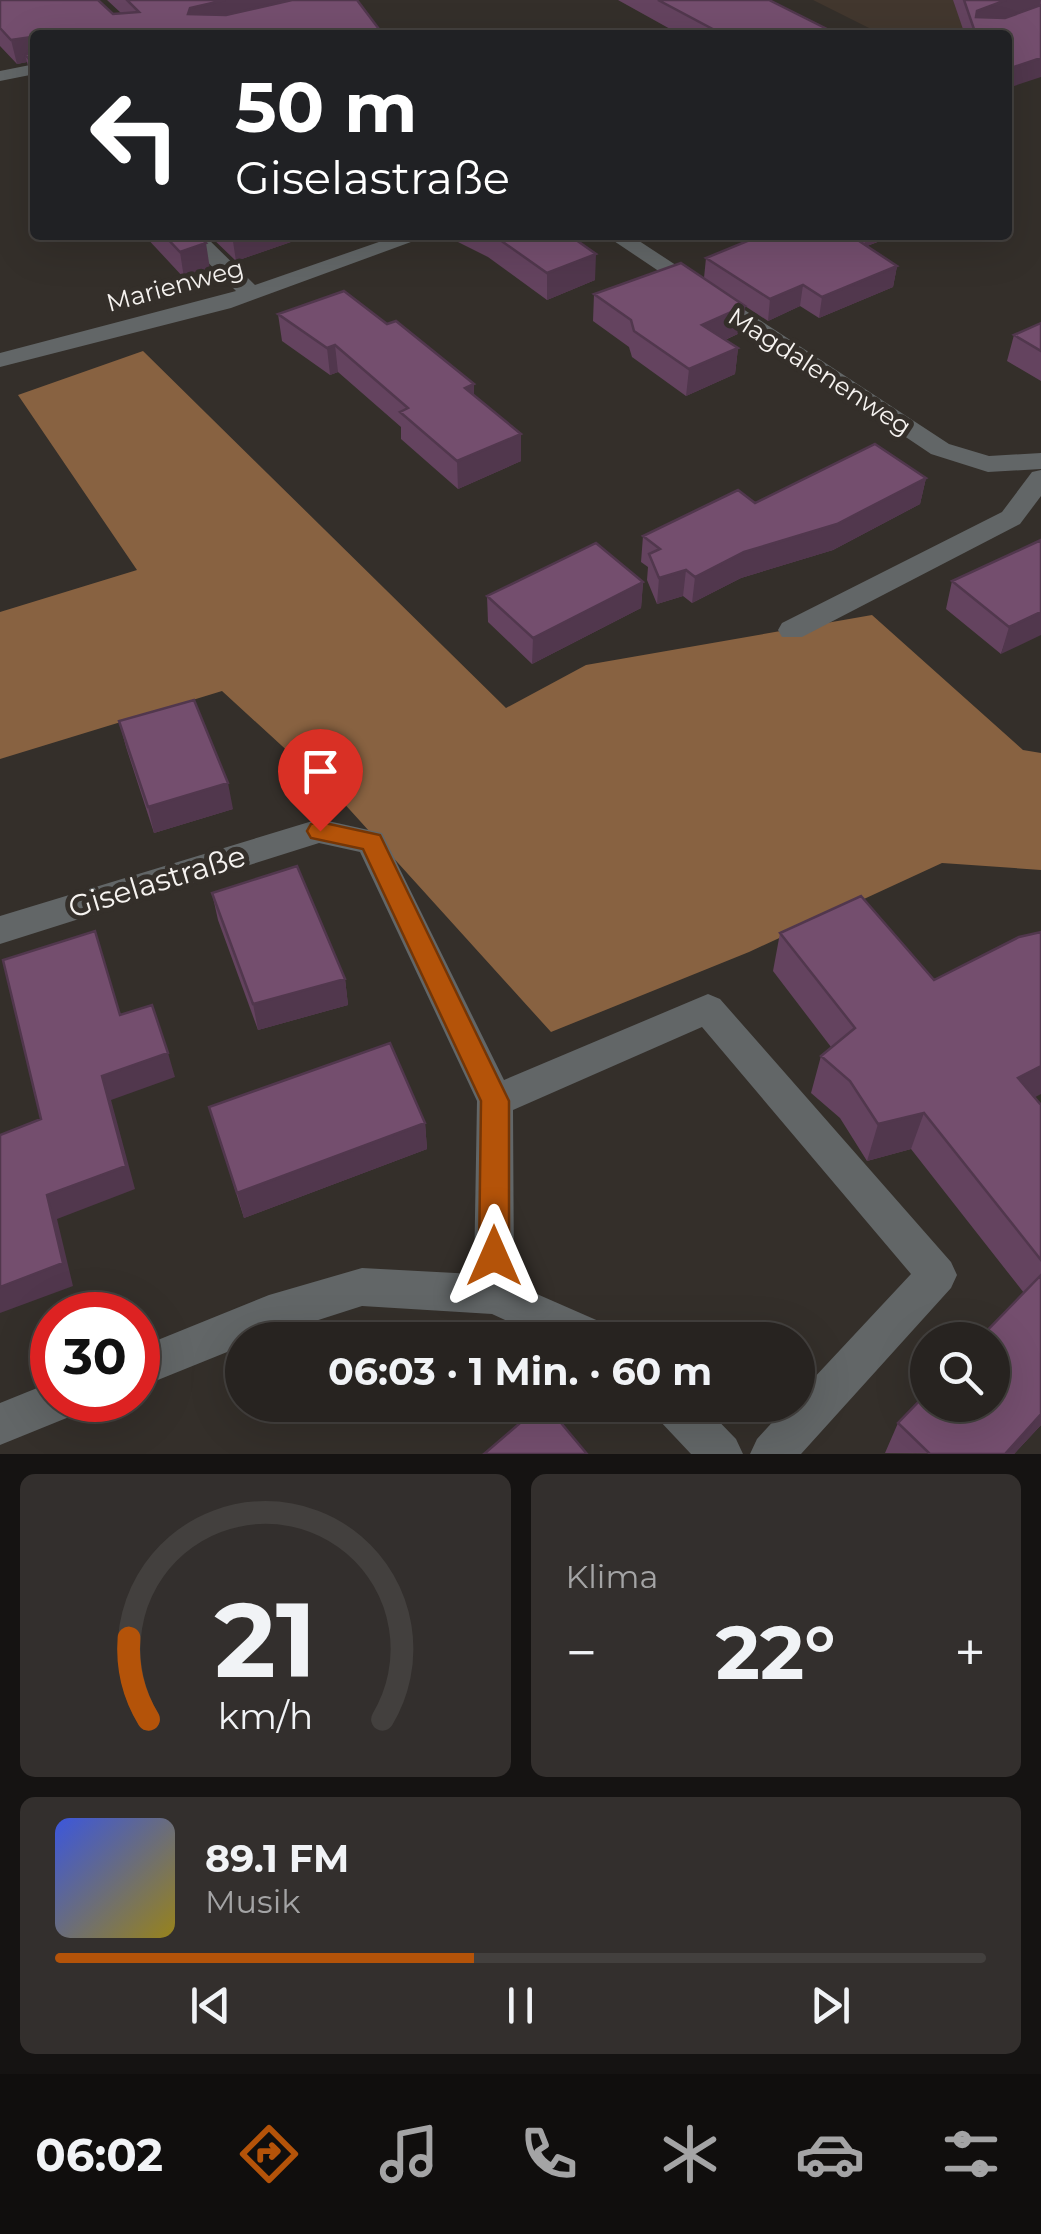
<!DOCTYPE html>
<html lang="de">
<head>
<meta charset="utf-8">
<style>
	body { margin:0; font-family:Montserrat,sans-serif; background:#332f2d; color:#f1f3f6; height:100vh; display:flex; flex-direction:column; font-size:38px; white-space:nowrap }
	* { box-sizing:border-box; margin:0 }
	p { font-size:32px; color:#a4a4a5 }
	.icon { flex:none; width:55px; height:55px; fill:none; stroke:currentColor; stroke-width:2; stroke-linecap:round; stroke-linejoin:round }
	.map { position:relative; height:1454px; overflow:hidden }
	.details { display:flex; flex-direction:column; gap:20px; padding:20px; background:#151312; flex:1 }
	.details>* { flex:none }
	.guide { position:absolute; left:30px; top:30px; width:982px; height:210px; border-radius:10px; box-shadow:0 10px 40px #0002,0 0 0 2px #43403e; background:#202124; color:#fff; overflow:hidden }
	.controls { position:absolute; left:910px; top:1322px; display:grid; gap:20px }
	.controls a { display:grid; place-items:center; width:100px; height:100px; border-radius:50%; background:#272320; box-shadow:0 10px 40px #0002,0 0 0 2px #43403e; font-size:50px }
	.speed { position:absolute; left:30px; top:1292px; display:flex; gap:20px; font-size:50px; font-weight:700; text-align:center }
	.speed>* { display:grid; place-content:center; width:130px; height:130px; border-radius:50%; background:#272320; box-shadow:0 10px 40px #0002,0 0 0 2px #43403e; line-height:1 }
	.speed .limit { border:15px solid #d22; background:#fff; color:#111 }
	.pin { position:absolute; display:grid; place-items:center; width:85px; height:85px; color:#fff; margin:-102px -42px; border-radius:50% 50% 50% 0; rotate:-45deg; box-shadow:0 0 10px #0007 }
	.pin .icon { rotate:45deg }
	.me { position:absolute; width:110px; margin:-55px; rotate:0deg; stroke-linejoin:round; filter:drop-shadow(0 0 8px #0008) }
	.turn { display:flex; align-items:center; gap:35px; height:210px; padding:0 40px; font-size:45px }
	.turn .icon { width:130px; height:130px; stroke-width:2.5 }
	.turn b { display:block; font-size:70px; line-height:85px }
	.big { font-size:75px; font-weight:700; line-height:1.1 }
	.details .tile { flex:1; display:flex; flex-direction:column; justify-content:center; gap:15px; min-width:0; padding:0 35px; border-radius:15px; background:#332f2d }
	.details .dial { align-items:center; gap:0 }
	.dial svg { height:260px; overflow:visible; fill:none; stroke:#43403e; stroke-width:7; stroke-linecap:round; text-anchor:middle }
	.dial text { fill:#f1f3f6; stroke:none }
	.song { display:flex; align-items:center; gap:30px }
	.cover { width:120px; height:120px; border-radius:15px; background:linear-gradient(135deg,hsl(230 70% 55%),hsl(50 70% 35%)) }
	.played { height:10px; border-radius:5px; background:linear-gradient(90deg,#b45309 45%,#43403e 45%) }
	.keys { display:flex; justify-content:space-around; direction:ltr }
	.heat { display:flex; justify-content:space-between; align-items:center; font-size:55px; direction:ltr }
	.details .tiles { flex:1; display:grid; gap:20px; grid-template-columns:1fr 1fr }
	.tile:last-child { grid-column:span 2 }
	.trip { position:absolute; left:225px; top:1322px; width:590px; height:100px; border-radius:50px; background:#272320; box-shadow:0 10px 40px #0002,0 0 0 2px #43403e; font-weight:700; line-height:100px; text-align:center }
	.dock { display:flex; height:160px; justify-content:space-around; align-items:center; background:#100e0d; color:#a4a4a5 }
	.dock .icon { width:70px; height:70px }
	.dock .active { color:#b45309 }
	.dock b { font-size:45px; color:#f1f3f6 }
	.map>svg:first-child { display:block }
	.built { fill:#42372e }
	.forest { fill:#886241 }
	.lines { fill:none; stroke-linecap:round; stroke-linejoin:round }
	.minor { fill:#626667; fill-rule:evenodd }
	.wall { fill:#64435f }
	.shaded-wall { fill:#51374d }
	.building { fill:#744e6e; stroke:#51374d; stroke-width:2.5 }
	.route { fill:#b45309; stroke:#753606; stroke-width:2.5 }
	.labels { text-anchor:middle; stroke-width:10; stroke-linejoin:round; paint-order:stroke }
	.far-street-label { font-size:25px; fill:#f6f3f0; stroke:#342f2a }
	.street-label { font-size:30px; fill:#f6f3f0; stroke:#342f2a }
</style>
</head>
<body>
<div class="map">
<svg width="1041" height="1454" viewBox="0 0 1041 1454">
	<rect width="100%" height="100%" fill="#342f2a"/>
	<path class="built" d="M 813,0 L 1041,0 L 1041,1 L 945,35 L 883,35 Z"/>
	<path class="forest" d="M 143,351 L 506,708 L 586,665 L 872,615 L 1023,750 L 1041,753 L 1041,870 L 942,863 L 749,952 L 551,1032 L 341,800 L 222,691 L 0,759 L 0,612 L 137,570 L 18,395 Z"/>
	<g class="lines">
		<path class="minor" d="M 35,64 L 35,74 L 0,81 L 0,71 Z
			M 181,235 L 204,235 L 255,285 L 399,235 L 430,235 L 231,308 L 0,367 L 0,353 L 236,291 Z
			M 605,235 L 630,235 L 949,444 L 989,456 L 1041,453 L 1041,469 L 988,472 L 931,454 Z
			M 1041,470 L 1041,496 L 1020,524 L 802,637 L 782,637 L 778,630 L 782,623 L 1002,512 L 1032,472 Z
			M 319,819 L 382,833 L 504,1080 L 696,999 L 708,994 L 720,999 L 951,1262 L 957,1275 L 951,1288 L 801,1454 L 750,1454 L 757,1439 L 788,1405 L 798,1405 L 798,1395 L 911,1274 L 702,1027 L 513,1110 L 514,1284 L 610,1326 L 616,1340 L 549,1340 L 492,1314 L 362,1306 L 256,1340 L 242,1340 L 242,1346 L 138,1388 L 138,1348 L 269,1295 L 362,1268 L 474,1274 L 477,1101 L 360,852 L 319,843 L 0,944 L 0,916 Z
			M 52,1382 L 52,1400 L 80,1400 L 74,1415 L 0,1445 L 0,1403 Z
			M 653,1405 L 703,1405 L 736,1439 L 743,1454 L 691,1454 L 659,1420 Z"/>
	</g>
	<path class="wall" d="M 0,0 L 113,14 L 121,13 L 107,0 L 357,0 L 382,35 L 35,35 L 35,84 L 31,79 L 27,62 L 17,64 L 0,46 Z
		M 618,0 L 769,0 L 839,35 L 681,35 Z
		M 953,0 L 1041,0 L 1041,77 L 1008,35 L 965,35 Z
		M 144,235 L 197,235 L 210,269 L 184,278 Z
		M 209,235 L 311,235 L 236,261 Z
		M 444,235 L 569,235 L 595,280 L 547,300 L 488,257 Z
		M 762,235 L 896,235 L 867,246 L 897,266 L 893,287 L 819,318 L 800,306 L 768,321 L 745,306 L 742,332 L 725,340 L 738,348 L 735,374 L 686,396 L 632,357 L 629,347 L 593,321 L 594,294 L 704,278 L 706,258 Z
		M 278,314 L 387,324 L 474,384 L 474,395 L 521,461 L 458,489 L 401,439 L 401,427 L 338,372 L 330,375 L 282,341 Z
		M 1041,323 L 1041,381 L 1007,361 L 1014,335 Z
		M 926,478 L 920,504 L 833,550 L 741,578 L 692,603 L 683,596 L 657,604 L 647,580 L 648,567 L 641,562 L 643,536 L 755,503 Z
		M 1041,540 L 1001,654 L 946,609 L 952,581 Z
		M 643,582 L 641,608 L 532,664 L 488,622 L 487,596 Z
		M 119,721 L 233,809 L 154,833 L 126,747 Z
		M 212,893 L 345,979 L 348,1005 L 258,1030 L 218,920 Z
		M 780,933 L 1035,1098 L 1041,1105 L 1041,1425 L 1014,1454 L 885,1453 L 898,1423 L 1024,1293 L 911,1149 L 867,1161 L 840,1118 L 811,1093 L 821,1056 L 831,1047 L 773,971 Z
		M 209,1107 L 425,1123 L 427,1149 L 244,1218 Z"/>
	<path class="shaded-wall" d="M 225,0 L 327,0 L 193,31 L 188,14 L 190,8 Z
		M 1006,0 L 1041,0 L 1040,6 L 974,31 L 977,11 Z
		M 32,37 L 32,62 L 25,55 L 27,62 L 17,64 L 11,40 Z
		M 1041,58 L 1041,77 L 1008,88 L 1008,69 Z
		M 232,235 L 311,235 L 236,261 Z
		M 866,235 L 896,235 L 864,247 Z
		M 206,243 L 210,269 L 184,278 L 180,252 Z
		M 596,254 L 595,280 L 547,300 L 547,273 Z
		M 897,266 L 893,287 L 819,318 L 822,297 Z
		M 803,285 L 800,306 L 768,321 L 770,299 Z
		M 745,306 L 742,332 L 700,351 L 702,325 Z
		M 335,345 L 338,372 L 330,375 L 327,348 Z
		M 738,348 L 735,374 L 686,396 L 689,369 Z
		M 474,384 L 474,412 L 465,388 Z
		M 521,434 L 521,461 L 458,489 L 457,461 Z
		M 926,478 L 920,504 L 833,550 L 741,578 L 692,603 L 695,577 L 744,552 Z
		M 686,570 L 683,596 L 657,604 L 659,578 Z
		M 643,582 L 641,608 L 532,664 L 533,638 Z
		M 1041,612 L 1041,635 L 1001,654 L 1009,627 Z
		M 228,783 L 233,809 L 154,833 L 148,807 Z
		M 345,979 L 348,1005 L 258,1030 L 253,1004 Z
		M 168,1053 L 175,1077 L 111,1100 L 135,1189 L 57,1219 L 73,1286 L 0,1313 L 0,1287 L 47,1195 L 102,1076 Z
		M 1041,1066 L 1041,1094 L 1003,1114 L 1018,1078 Z
		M 924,1113 L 911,1149 L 867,1161 L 878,1124 Z
		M 425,1123 L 427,1149 L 244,1218 L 237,1193 Z
		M 1041,1414 L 1041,1425 L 1014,1454 L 1005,1454 Z"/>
	<path class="building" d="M 0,0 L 98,0 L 113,14 L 139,12 L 127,0 L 225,0 L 190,8 L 188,14 L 226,15 L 292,0 L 357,0 L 382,33 L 375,35 L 35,35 L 35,65 L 25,55 L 33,52 L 32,37 L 11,40 L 0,28 Z
		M 658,0 L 769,0 L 839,35 L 724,35 Z
		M 964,0 L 1006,0 L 977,11 L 976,17 L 1005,18 L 1041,5 L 1041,58 L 1008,69 L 1008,35 L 976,35 Z
		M 164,235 L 197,235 L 206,243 L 180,252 Z
		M 493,235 L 569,235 L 596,254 L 547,273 Z
		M 762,235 L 850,235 L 897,266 L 822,297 L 803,285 L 770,299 L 706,258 Z
		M 681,263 L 745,306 L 702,325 L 738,348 L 689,369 L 634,331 L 631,320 L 594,294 Z
		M 344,291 L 387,324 L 396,321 L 474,384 L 465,388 L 521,434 L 457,461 L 400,412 L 408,408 L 335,345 L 327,348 L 278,314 Z
		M 1041,323 L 1041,351 L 1014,335 Z
		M 875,444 L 926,478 L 837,524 L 744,552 L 695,577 L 686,570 L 659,578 L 649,554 L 660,549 L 643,536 L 738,490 L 755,503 Z
		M 1041,540 L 1041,612 L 1009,627 L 952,581 Z
		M 596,543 L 643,582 L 533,638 L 487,596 Z
		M 194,700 L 228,783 L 148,807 L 119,721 Z
		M 297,866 L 345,979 L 253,1004 L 212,893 Z
		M 861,896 L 934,980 L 1019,937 L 1041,932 L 1041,1066 L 1018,1078 L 1041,1105 L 1041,1260 L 924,1113 L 878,1124 L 850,1081 L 821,1056 L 855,1028 L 780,933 Z
		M 95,931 L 120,1015 L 152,1005 L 168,1053 L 102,1076 L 126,1166 L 47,1195 L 63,1263 L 0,1287 L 0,1135 L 41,1119 L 3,960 Z
		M 390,1043 L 425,1123 L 237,1193 L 209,1107 Z
		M 1041,1275 L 1041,1414 L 1005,1454 L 930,1454 L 898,1423 L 928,1392 L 928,1405 L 992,1405 L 992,1340 L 978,1340 Z
		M 541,1405 L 546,1405 L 587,1454 L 484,1454 Z"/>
	<path class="route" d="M 320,822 L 380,835 L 509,1101 L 509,1256 L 505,1266 L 494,1270 L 484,1266 L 479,1256 L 481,1101 L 363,849 L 311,838 L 307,831 L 311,824 Z"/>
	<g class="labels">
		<g class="far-street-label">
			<text transform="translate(175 285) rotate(-15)" y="9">Marienweg</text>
			<text transform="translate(820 371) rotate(33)" y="9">Magdalenenweg</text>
		</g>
		<g class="street-label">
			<text transform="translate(157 882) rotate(-17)" y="10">Giselastraße</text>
		</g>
	</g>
</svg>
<div class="controls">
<a><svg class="icon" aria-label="search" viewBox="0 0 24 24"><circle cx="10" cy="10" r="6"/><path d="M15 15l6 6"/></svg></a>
</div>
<div class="speed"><div class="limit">30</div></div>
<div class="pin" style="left:320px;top:831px;background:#d93025"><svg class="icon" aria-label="arrive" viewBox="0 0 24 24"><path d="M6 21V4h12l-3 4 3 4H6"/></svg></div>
<svg class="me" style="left:494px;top:1256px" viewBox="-20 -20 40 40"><path d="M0-17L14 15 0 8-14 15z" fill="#b45309" stroke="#fff" stroke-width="4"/></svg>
<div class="trip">06:03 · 1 Min. · 60 m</div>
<div class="guide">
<div class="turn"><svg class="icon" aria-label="left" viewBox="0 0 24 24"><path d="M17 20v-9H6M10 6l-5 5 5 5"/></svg><div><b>50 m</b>Giselastraße</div></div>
</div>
</div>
<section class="details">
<div class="tiles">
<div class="tile dial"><svg viewBox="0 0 100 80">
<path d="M14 69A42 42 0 1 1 86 69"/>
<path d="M14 69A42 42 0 0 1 8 44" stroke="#b45309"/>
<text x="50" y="56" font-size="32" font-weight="700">21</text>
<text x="50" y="72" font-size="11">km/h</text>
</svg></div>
<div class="tile"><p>Klima</p>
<div class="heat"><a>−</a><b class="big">22°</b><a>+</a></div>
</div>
<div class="tile">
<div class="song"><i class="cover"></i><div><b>89.1 FM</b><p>Musik</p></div></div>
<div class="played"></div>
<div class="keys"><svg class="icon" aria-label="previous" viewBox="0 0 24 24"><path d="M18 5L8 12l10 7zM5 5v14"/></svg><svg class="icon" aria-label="pause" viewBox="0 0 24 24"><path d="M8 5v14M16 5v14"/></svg><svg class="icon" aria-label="next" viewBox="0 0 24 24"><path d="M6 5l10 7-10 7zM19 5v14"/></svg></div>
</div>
</div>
</section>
<nav class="dock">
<b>06:02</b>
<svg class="icon active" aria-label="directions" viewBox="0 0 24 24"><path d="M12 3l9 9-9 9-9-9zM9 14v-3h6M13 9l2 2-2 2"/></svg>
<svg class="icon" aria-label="music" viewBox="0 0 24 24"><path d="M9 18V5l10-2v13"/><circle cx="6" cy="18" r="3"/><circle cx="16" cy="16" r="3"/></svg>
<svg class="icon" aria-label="phone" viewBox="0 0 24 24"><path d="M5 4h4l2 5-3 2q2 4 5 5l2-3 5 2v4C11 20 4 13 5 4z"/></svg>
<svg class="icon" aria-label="climate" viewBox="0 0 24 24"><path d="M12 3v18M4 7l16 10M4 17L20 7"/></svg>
<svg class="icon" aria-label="car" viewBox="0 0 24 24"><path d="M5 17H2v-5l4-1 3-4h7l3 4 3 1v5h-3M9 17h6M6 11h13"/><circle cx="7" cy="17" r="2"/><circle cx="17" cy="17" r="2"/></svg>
<svg class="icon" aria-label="filters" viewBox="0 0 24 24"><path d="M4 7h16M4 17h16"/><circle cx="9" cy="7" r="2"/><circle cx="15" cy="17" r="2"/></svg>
</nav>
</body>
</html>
